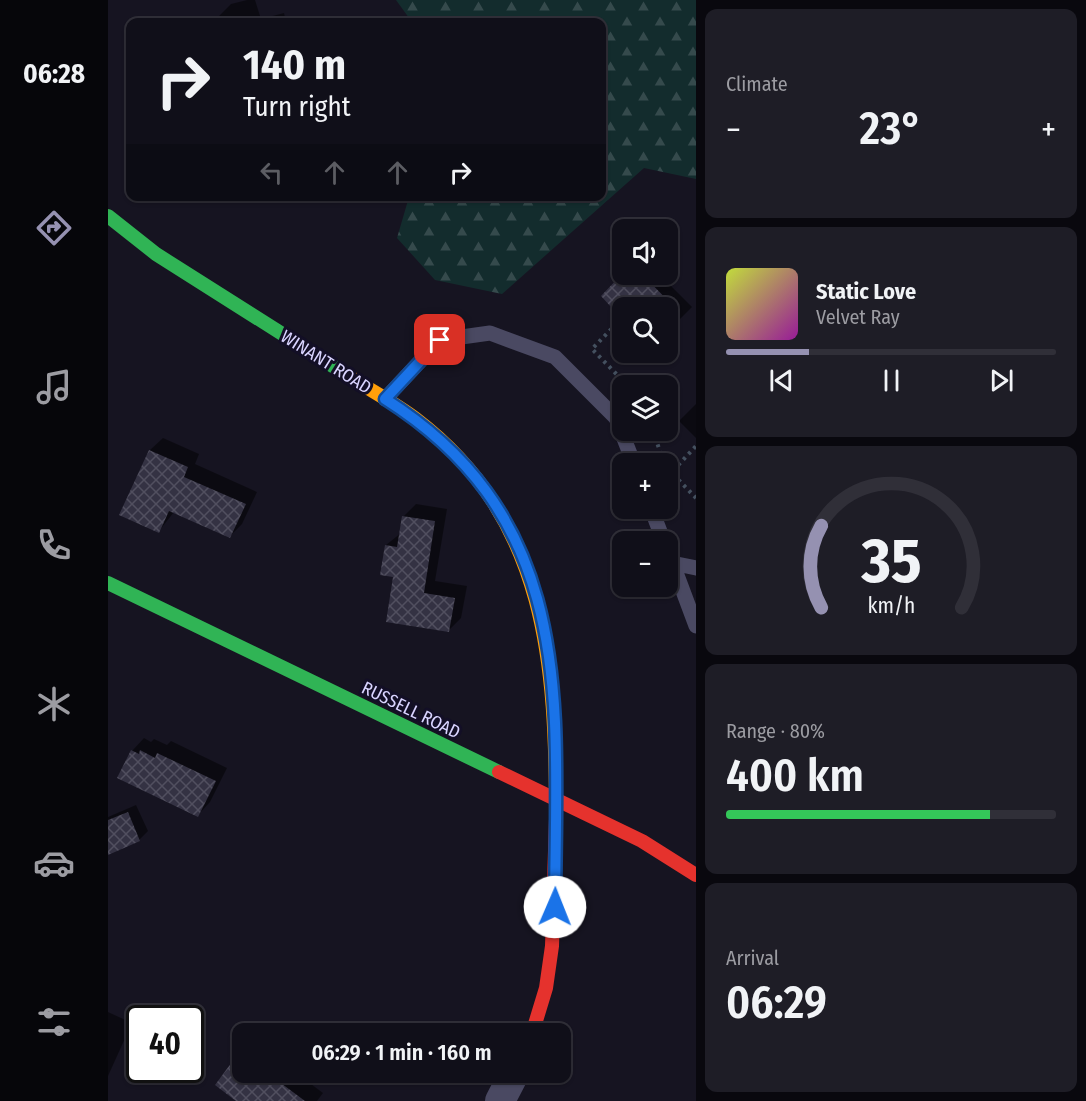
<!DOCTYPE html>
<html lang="en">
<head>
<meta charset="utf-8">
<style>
	body { margin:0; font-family:"Fira Sans Condensed",sans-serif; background:#1e1d26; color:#f1f3f6; height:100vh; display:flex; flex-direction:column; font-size:22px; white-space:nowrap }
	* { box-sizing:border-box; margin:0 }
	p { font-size:20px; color:#9c9ca2 }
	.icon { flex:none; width:33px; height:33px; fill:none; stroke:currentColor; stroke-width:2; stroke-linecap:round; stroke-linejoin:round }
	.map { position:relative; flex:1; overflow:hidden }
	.sheet { display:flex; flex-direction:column; gap:9px; padding:9px; background:#09080e; width:390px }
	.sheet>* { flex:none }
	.banner { position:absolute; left:18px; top:18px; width:480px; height:183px; border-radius:12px; box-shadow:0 2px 4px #0004,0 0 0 2px #302f38; background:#100f19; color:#f1f3f6; overflow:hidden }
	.controls { position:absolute; left:504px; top:219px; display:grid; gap:12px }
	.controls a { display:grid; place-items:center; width:66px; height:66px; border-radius:12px; background:#100f19; box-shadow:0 2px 4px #0004,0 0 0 2px #302f38; font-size:30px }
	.speed { position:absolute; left:18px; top:1005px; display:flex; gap:12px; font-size:30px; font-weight:700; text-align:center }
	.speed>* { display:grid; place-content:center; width:78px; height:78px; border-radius:50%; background:#100f19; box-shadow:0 2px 4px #0004,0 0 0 2px #302f38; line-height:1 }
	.speed .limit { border:3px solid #111; border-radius:9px; background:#fff; color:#111 }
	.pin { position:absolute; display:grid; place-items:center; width:51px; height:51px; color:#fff; margin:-26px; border-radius:12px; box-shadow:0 3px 9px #0006 }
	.me { position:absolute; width:66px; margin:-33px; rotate:1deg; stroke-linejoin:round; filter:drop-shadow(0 0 4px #0008) }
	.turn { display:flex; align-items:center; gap:21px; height:126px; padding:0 18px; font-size:27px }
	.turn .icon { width:78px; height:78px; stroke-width:2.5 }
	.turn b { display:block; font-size:42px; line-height:51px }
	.lanes { display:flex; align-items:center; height:57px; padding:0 18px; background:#0003; justify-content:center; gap:30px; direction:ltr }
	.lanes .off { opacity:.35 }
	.big { font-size:45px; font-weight:600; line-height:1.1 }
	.sheet .tile { flex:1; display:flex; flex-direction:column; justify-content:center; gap:9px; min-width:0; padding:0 21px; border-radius:12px; background:#1e1d26 }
	.sheet .dial { align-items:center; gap:0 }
	.dial svg { height:156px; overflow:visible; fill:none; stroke:#302f38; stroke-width:7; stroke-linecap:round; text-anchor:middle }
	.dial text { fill:#f1f3f6; stroke:none }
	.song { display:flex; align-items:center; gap:18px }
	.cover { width:72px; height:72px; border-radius:9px; background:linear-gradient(135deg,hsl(70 70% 55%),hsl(300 70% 35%)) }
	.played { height:6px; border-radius:3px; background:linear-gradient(90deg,#9591b1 25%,#302f38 25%) }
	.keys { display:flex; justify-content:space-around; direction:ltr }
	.heat { display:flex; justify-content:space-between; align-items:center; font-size:33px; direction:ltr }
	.charge { height:9px; border-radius:4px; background:linear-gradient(90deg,#34c759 80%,#302f38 0) }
	.trip { position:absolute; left:124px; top:1023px; width:339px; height:60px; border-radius:12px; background:#100f19; box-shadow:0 2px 4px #0004,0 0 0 2px #302f38; font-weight:600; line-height:60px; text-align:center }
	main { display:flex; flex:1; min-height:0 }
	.menu { display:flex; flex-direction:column; width:108px; justify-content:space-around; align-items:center; background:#06060a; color:#9c9ca2 }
	.menu .icon { width:42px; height:42px }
	.menu .selected { color:#9591b1 }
	.menu b { font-size:27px; color:#f1f3f6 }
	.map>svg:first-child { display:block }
	.forest { fill:url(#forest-firs) }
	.shadow { fill:#0007 }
	.building { fill:url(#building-cross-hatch) }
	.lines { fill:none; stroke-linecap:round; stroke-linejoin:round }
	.path { stroke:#44505f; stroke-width:4; stroke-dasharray:3 4.5; stroke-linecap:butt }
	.lane { stroke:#4a4962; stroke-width:15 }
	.street { stroke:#4a4962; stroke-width:30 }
	.fast { stroke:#30b455; stroke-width:14 }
	.slow { stroke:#ff9f0a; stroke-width:14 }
	.jam { stroke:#e5322d; stroke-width:14 }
	.route-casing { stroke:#114b97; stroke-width:15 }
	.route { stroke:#1a73e8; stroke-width:10 }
	.labels { text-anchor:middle; stroke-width:6; stroke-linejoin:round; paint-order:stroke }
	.street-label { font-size:18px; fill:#d9d4ff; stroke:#130f26 }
</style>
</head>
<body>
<main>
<nav class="menu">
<b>06:28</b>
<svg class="icon selected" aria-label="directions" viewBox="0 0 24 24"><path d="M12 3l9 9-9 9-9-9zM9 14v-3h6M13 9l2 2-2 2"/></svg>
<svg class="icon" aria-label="music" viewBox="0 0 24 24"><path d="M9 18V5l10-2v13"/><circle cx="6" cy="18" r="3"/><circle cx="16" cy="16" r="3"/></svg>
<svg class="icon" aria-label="phone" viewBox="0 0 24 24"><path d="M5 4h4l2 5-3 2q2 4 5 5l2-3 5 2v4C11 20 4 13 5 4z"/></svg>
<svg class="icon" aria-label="climate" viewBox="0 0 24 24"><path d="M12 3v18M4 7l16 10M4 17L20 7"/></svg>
<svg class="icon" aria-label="car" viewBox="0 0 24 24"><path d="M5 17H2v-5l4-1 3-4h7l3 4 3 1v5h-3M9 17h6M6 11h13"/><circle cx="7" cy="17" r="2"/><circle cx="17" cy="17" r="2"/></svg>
<svg class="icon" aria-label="filters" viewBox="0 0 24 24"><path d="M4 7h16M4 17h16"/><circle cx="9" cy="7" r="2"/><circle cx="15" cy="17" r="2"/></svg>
</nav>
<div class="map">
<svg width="588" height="1101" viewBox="0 0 588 1101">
	<defs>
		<pattern id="forest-firs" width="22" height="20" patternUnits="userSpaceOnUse" patternTransform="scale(1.5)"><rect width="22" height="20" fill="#132c2d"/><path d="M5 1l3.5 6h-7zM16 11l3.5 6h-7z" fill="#354a4c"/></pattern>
		<pattern id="building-cross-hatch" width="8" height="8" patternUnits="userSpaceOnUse" patternTransform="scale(1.5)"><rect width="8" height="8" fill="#343243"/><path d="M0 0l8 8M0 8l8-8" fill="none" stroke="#514f5f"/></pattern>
	</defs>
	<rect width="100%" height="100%" fill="#161421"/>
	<path class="forest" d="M 288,0 L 588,0 L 588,179 L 536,168 L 394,294 L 327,280 L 289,238 L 301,197 L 494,196 L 494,22 L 304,22 Z"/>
	<path class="shadow" d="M 139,0 L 147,0 L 153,19 L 176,13 L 178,22 L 113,22 L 111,16 L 123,4 Z
		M 517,274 L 551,274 L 584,307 L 560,331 L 560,308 L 514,308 L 514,316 L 495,296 Z
		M 588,404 L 588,438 L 571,421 Z
		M 55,438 L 91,454 L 87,464 L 149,492 L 134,524 L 122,536 L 66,512 L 51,531 L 13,515 L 42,450 Z
		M 308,504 L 339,509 L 327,581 L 359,586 L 353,618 L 341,630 L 286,576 L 278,545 L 293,533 L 296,516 Z
		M 36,738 L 43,742 L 46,739 L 59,745 L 63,741 L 119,768 L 102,802 L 90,815 L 24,751 Z
		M 28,805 L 40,831 L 31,840 L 0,843 L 0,817 Z
		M 0,1012 L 24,1023 L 0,1076 Z
		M 170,1026 L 179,1034 L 163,1034 Z
		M 135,1050 L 135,1072 L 187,1072 L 215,1093 L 209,1101 L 131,1101 Z"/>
	<path class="building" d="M 514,274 L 534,274 L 567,308 L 504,308 L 493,296 Z
		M 41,450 L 80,467 L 76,477 L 138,504 L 122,538 L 61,511 L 51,533 L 11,515 Z
		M 294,516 L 327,521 L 316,593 L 347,598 L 341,632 L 278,622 L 285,577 L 272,575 L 277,545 L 289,547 Z
		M 23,750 L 31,754 L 32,750 L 47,758 L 49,753 L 108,781 L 90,817 L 9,778 Z
		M 20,812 L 32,841 L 0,855 L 0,820 Z
		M 135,1047 L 135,1072 L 158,1072 L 197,1101 L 128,1101 L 107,1085 Z"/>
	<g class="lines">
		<path class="path" d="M 514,318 L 484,349 L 520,386
			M 545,430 L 556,464
			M 560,469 L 588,498
			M 560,476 L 588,446"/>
		<path class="lane" d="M 277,399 L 332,340 L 382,333 L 447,357 L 508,418 L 526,464
			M 543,508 L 556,542
			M 560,551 L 588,626
			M 564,563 L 588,568"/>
		<path class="street" d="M 392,1101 L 407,1072"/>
		<path class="fast" d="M 0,216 L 48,254 L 239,375
			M 0,583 L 391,772"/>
		<path class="slow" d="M 239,375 C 262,390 287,403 308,419 C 440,520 448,666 448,819"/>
		<path class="jam" d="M 391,772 L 534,841 L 588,875
			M 424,1034 L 438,988 L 444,946 L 448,819"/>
	</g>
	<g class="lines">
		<g class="route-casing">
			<path id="route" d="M 332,340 L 277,399 C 471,522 448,705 447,907"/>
		</g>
		<use href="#route" class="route"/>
	</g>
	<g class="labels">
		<g class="street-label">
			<text transform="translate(218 362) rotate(32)" y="6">WINANT ROAD</text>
			<text transform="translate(303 710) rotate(26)" y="6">RUSSELL ROAD</text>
		</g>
	</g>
</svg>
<div class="controls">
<a><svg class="icon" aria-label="sound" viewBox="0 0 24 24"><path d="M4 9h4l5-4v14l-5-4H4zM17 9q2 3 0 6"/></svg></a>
<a><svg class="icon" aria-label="search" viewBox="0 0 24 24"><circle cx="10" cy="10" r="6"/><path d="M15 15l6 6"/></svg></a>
<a><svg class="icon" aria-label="layers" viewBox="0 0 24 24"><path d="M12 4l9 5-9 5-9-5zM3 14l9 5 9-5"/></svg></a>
<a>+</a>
<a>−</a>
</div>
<div class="speed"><div class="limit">40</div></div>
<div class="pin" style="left:332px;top:340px;background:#d93025"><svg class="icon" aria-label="arrive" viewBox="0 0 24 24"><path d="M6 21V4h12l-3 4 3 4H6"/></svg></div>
<svg class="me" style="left:447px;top:907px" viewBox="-20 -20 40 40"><circle r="19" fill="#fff"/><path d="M0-13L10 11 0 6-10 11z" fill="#1a73e8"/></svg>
<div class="trip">06:29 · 1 min · 160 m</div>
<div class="banner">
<div class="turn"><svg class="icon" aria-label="right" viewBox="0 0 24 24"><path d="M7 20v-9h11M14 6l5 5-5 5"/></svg><div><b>140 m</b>Turn right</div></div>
<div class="lanes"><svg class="icon off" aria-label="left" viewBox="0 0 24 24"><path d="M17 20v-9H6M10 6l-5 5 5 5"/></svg><svg class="icon off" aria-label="ahead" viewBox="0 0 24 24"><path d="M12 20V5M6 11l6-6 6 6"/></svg><svg class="icon off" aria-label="ahead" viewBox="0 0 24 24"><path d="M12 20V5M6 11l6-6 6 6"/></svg><svg class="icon" aria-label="right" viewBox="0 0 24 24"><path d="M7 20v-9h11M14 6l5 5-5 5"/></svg></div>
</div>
</div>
<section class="sheet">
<div class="tile"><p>Climate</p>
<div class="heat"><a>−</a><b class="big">23°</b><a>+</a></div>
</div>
<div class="tile">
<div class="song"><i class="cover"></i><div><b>Static Love</b><p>Velvet Ray</p></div></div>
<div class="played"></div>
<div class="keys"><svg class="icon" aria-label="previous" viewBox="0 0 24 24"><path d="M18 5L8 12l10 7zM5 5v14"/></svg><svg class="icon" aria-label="pause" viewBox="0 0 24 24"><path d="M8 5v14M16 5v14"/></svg><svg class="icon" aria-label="next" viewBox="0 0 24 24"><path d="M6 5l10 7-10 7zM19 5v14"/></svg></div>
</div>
<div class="tile dial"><svg viewBox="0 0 100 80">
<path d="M14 69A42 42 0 1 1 86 69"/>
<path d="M14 69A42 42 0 0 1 14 27" stroke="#9591b1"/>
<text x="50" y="56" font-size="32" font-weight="700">35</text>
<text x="50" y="72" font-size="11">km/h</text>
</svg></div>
<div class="tile"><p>Range · 80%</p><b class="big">400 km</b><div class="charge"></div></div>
<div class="tile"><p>Arrival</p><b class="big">06:29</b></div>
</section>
</main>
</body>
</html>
